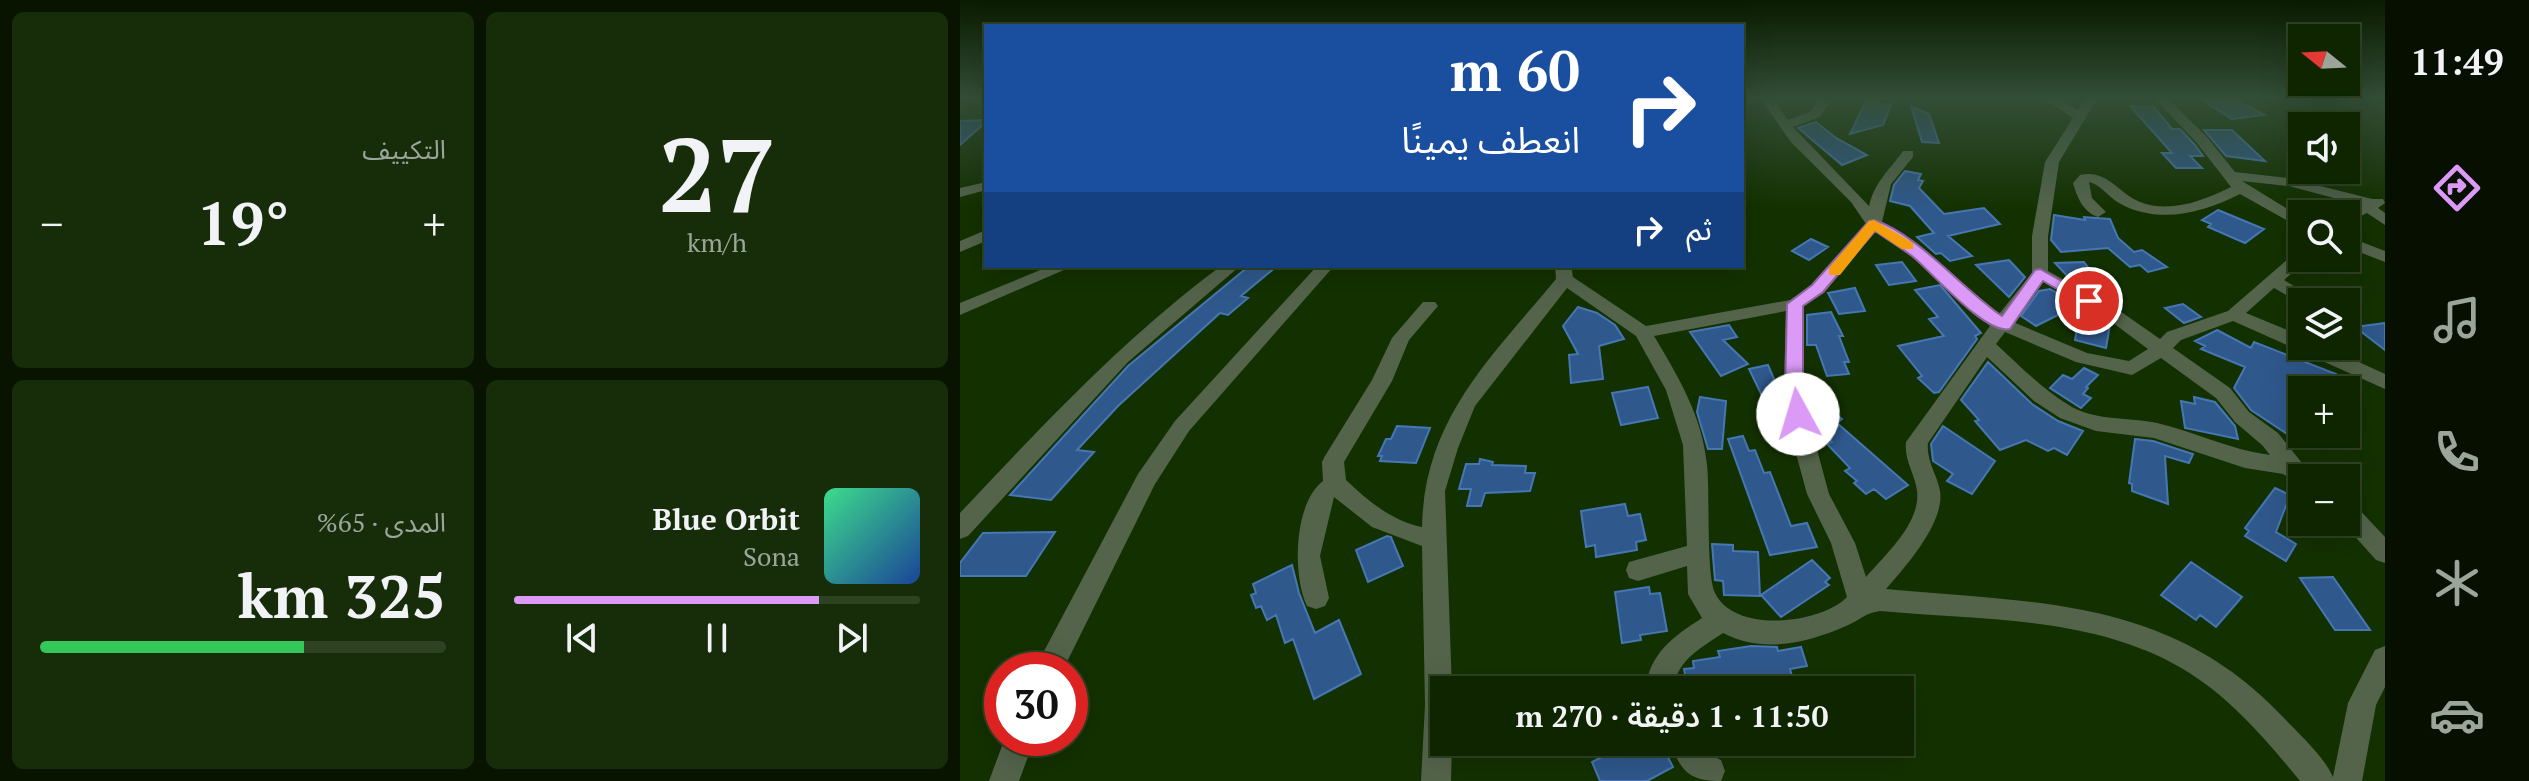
<!DOCTYPE html>
<html lang="ar">
<head>
<meta charset="utf-8">
<style>
	body { margin:0; font-family:"PT Serif","Noto Sans Arabic",serif; background:#172d0a; color:#f1f3f6; direction:rtl; height:100vh; display:flex; flex-direction:column; font-size:30px; white-space:nowrap }
	* { box-sizing:border-box; margin:0 }
	p { font-size:26px; color:#9ba599 }
	.icon { flex:none; width:44px; height:44px; fill:none; stroke:currentColor; stroke-width:2; stroke-linecap:round; stroke-linejoin:round }
	.map { position:relative; flex:1; overflow:hidden; direction:ltr }
	.drawer { display:flex; flex-direction:column; gap:12px; padding:12px; background:#081400; width:960px }
	.drawer>* { flex:none }
	.hud { position:absolute; left:24px; top:24px; width:760px; height:244px; border-radius:0px; box-shadow:0 8px 32px #0002,0 0 0 2px #2e4222; direction:rtl; background:#1a4fa0; color:#fff; overflow:hidden }
	.needle { width:52px; rotate:288deg }
	.buttons { position:absolute; left:1328px; top:24px; display:grid; gap:16px }
	.buttons a { display:grid; place-items:center; width:72px; height:72px; border-radius:0px; background:#0e2500; box-shadow:0 8px 32px #0002,0 0 0 2px #2e4222; font-size:40px }
	.speed { position:absolute; left:24px; top:652px; display:flex; gap:16px; font-size:40px; font-weight:700; text-align:center }
	.speed>* { display:grid; place-content:center; width:104px; height:104px; border-radius:50%; background:#0e2500; box-shadow:0 8px 32px #0002,0 0 0 2px #2e4222; line-height:1 }
	.speed .limit { border:12px solid #d22; background:#fff; color:#111 }
	.pin { position:absolute; display:grid; place-items:center; width:68px; height:68px; color:#fff; margin:-34px; border:4px solid #fff; border-radius:50%; box-shadow:0 2px 8px #0007 }
	.me { position:absolute; width:88px; margin:-44px; rotate:354deg; stroke-linejoin:round; filter:drop-shadow(0 0 6px #0008) }
	.turn { display:flex; align-items:center; gap:28px; height:168px; padding:0 32px; font-size:36px }
	.turn .icon { width:104px; height:104px; stroke-width:2.5 }
	.turn b { display:block; font-size:56px; line-height:68px }
	.then { display:flex; align-items:center; height:76px; padding:0 32px; background:#0003; gap:16px; font-size:30px }
	.big { font-size:60px; font-weight:600; line-height:1.1 }
	.drawer .widget { flex:1; display:flex; flex-direction:column; justify-content:center; gap:12px; min-width:0; padding:0 28px; border-radius:12px; background:#172d0a }
	.drawer .dial { align-items:center; gap:0 }
	.dial b { font-size:104px; line-height:1 }
	.song { display:flex; align-items:center; gap:24px }
	.cover { width:96px; height:96px; border-radius:12px; background:linear-gradient(135deg,hsl(150 70% 55%),hsl(220 70% 35%)) }
	.played { height:8px; border-radius:4px; background:linear-gradient(90deg,#da9af6 75%,#2e4222 75%) }
	.keys { display:flex; justify-content:space-around; direction:ltr }
	.heat { display:flex; justify-content:space-between; align-items:center; font-size:44px; direction:ltr }
	.charge { height:12px; border-radius:6px; background:linear-gradient(90deg,#34c759 65%,#2e4222 0) }
	.drawer .tiles { flex:1; display:grid; gap:12px; grid-template-columns:repeat(2,1fr) }
	.trip { position:absolute; left:470px; top:676px; width:484px; height:80px; border-radius:0px; background:#0e2500; box-shadow:0 8px 32px #0002,0 0 0 2px #2e4222; font-weight:600; line-height:80px; text-align:center; direction:rtl }
	main { display:flex; flex:1; min-height:0 }
	.tab-bar { display:flex; flex-direction:column; width:144px; justify-content:space-around; align-items:center; background:#060f00; color:#9ba599 }
	.tab-bar .icon { width:56px; height:56px }
	.tab-bar .current { color:#da9af6 }
	.tab-bar b { font-size:36px; color:#f1f3f6 }
	.map>svg:first-child { display:block }
	.building { fill:#2f588c; stroke:#4777b3; stroke-width:2 }
	.lines { fill:none; stroke-linecap:round; stroke-linejoin:round }
	.minor { fill:#53644b; fill-rule:evenodd }
	.route { fill:#da9af6; stroke:#8e64a0; stroke-width:2 }
	.slow { fill:#f59e0b }
</style>
</head>
<body>
<main>
<nav class="tab-bar">
<b>11:49</b>
<svg class="icon current" aria-label="directions" viewBox="0 0 24 24"><path d="M12 3l9 9-9 9-9-9zM9 14v-3h6M13 9l2 2-2 2"/></svg>
<svg class="icon" aria-label="music" viewBox="0 0 24 24"><path d="M9 18V5l10-2v13"/><circle cx="6" cy="18" r="3"/><circle cx="16" cy="16" r="3"/></svg>
<svg class="icon" aria-label="phone" viewBox="0 0 24 24"><path d="M5 4h4l2 5-3 2q2 4 5 5l2-3 5 2v4C11 20 4 13 5 4z"/></svg>
<svg class="icon" aria-label="climate" viewBox="0 0 24 24"><path d="M12 3v18M4 7l16 10M4 17L20 7"/></svg>
<svg class="icon" aria-label="car" viewBox="0 0 24 24"><path d="M5 17H2v-5l4-1 3-4h7l3 4 3 1v5h-3M9 17h6M6 11h13"/><circle cx="7" cy="17" r="2"/><circle cx="17" cy="17" r="2"/></svg>
</nav>
<div class="map">
<svg width="1425" height="781" viewBox="0 0 1425 781">
	<rect width="100%" height="100%" fill="#133100"/>
	<path class="building" d="M 1240,99 L 1276,99 L 1304,115 L 1272,119 Z
		M 906,101 L 931,105 L 923,125 L 890,134 Z
		M 951,106 L 969,114 L 979,143 L 962,142 Z
		M 1170,106 L 1194,107 L 1212,129 L 1220,129 L 1235,145 L 1243,156 L 1230,156 L 1242,168 L 1216,168 L 1202,153 L 1212,153 Z
		M 26,120 L 26,122 L 0,145 L 0,121 Z
		M 856,122 L 876,138 L 907,155 L 882,165 L 838,128 Z
		M 1244,130 L 1272,130 L 1305,161 L 1266,156 Z
		M 945,171 L 961,174 L 958,180 L 963,181 L 959,188 L 984,214 L 1024,208 L 1040,224 L 988,236 L 1012,256 L 990,261 L 981,253 L 976,254 L 957,237 L 974,233 L 950,206 L 930,201 L 934,185 Z
		M 1258,210 L 1304,229 L 1285,243 L 1248,227 L 1251,224 L 1242,220 Z
		M 1094,215 L 1125,220 L 1124,217 L 1150,219 L 1158,238 L 1174,252 L 1182,250 L 1207,267 L 1188,272 L 1180,265 L 1170,267 L 1148,248 L 1101,252 L 1091,240 Z
		M 851,239 L 868,247 L 849,260 L 832,251 Z
		M 1049,260 L 1065,277 L 1049,297 L 1016,265 Z
		M 942,262 L 956,281 L 929,285 L 916,265 Z
		M 1124,262 L 1137,279 L 1111,280 L 1095,263 Z
		M 289,266 L 317,266 L 281,296 L 288,298 L 268,315 L 260,313 L 158,406 L 117,450 L 134,452 L 91,500 L 50,495 L 168,366 Z
		M 980,285 L 1021,333 L 1015,336 L 1017,339 L 979,392 L 974,393 L 958,378 L 962,376 L 938,346 L 984,336 L 969,319 L 978,317 L 955,290 Z
		M 895,288 L 905,311 L 879,314 L 868,293 Z
		M 1090,289 L 1118,305 L 1076,326 L 1061,316 L 1079,291 Z
		M 1223,304 L 1241,317 L 1224,323 L 1205,308 Z
		M 618,307 L 637,313 L 655,325 L 664,339 L 639,346 L 643,379 L 611,383 L 609,355 L 618,354 L 603,326 Z
		M 871,312 L 883,336 L 879,336 L 889,362 L 884,362 L 889,374 L 867,376 L 856,345 L 847,345 L 847,315 Z
		M 1119,317 L 1150,325 L 1146,348 L 1115,340 Z
		M 1425,323 L 1425,350 L 1395,327 Z
		M 769,325 L 777,337 L 763,340 L 788,364 L 761,376 L 730,332 Z
		M 1257,330 L 1291,348 L 1294,342 L 1376,374 L 1371,388 L 1342,376 L 1342,413 L 1334,409 L 1330,436 L 1291,410 L 1274,388 L 1285,367 L 1241,349 L 1245,346 L 1235,341 Z
		M 1028,362 L 1072,404 L 1098,421 L 1123,431 L 1107,455 L 1094,448 L 1088,451 L 1066,440 L 1040,450 L 1015,421 L 1019,420 L 1001,400 Z
		M 808,365 L 821,395 L 803,398 L 789,369 Z
		M 1124,368 L 1138,375 L 1126,387 L 1128,388 L 1123,394 L 1131,398 L 1121,408 L 1090,388 L 1103,375 L 1112,379 Z
		M 688,387 L 698,418 L 661,425 L 652,393 Z
		M 740,397 L 766,401 L 762,449 L 748,449 L 737,412 Z
		M 1234,397 L 1255,402 L 1275,426 L 1278,439 L 1225,428 L 1221,401 L 1235,404 Z
		M 863,404 L 882,419 L 877,423 L 948,485 L 926,499 L 914,489 L 906,494 L 894,483 L 897,481 L 885,471 L 890,468 L 867,444 L 872,442 L 854,427 L 851,411 Z
		M 437,426 L 470,428 L 456,463 L 420,461 L 422,456 L 418,456 L 426,439 L 431,439 Z
		M 983,426 L 1035,461 L 1012,494 L 987,481 L 993,474 L 973,461 L 971,444 Z
		M 783,436 L 789,451 L 795,450 L 804,473 L 810,472 L 831,526 L 847,523 L 857,547 L 810,555 L 768,439 Z
		M 1175,439 L 1193,441 L 1233,454 L 1229,463 L 1205,456 L 1208,504 L 1172,491 L 1172,484 L 1169,483 Z
		M 520,459 L 533,462 L 532,465 L 566,466 L 565,473 L 575,473 L 570,491 L 525,493 L 521,506 L 507,506 L 511,489 L 499,489 L 506,464 L 519,464 Z
		M 1315,488 L 1330,495 L 1316,532 L 1336,544 L 1326,561 L 1285,536 L 1289,531 L 1285,528 Z
		M 665,504 L 668,516 L 680,514 L 686,540 L 676,542 L 677,550 L 636,557 L 635,545 L 626,547 L 621,511 Z
		M 95,532 L 66,576 L 0,576 L 0,563 L 23,533 Z
		M 427,536 L 431,537 L 443,566 L 408,582 L 396,550 Z
		M 752,544 L 773,545 L 773,551 L 798,552 L 800,596 L 764,595 L 763,581 L 755,580 Z
		M 852,560 L 870,578 L 865,582 L 869,585 L 821,617 L 801,595 Z
		M 1231,562 L 1282,597 L 1256,627 L 1240,615 L 1236,620 L 1201,595 Z
		M 332,565 L 339,593 L 355,633 L 379,620 L 401,674 L 354,699 L 333,639 L 325,643 L 316,615 L 307,620 L 301,606 L 296,608 L 291,595 L 296,593 L 293,584 Z
		M 1373,577 L 1410,630 L 1375,630 L 1340,578 Z
		M 689,587 L 690,594 L 700,593 L 707,631 L 680,635 L 681,640 L 662,643 L 655,592 Z
		M 791,646 L 817,647 L 818,651 L 841,647 L 847,666 L 830,669 L 835,687 L 827,690 L 728,690 L 724,669 L 734,668 L 733,661 L 760,657 L 758,651 Z
		M 671,742 L 700,742 L 713,767 L 687,781 L 640,781 L 632,762 Z"/>
	<g class="lines">
		<path class="minor" d="M 801,99 L 813,99 L 828,120 L 851,111 L 860,99 L 872,99 L 860,117 L 833,127 L 909,206 C 915,181 929,171 943,151 L 953,151 L 953,157 L 931,184 L 922,222 L 963,250 L 1039,314 L 1072,273 L 1072,236 L 1085,162 L 1113,118 L 1084,99 L 1099,99 L 1118,110 L 1125,99 L 1137,99 L 1099,162 L 1088,236 L 1088,271 L 1157,309 L 1200,339 L 1207,332 L 1268,311 L 1336,252 L 1342,250 L 1342,258 L 1348,258 L 1324,280 L 1360,302 L 1342,304 L 1314,288 L 1286,313 L 1342,336 L 1342,346 L 1364,346 L 1425,374 L 1425,389 L 1273,321 L 1221,340 L 1213,348 L 1270,388 L 1289,412 L 1318,433 L 1354,478 L 1342,478 L 1342,486 L 1323,474 L 1285,468 L 1194,438 L 1136,431 L 1100,418 L 1074,401 L 1027,357 L 968,443 C 966,461 977,474 980,491 C 985,523 945,567 926,589 C 1077,603 1210,598 1322,716 C 1339,734 1363,755 1373,777 L 1388,703 L 1415,650 L 1425,646 L 1425,687 L 1416,705 L 1402,781 L 1340,781 C 1304,737 1265,691 1214,664 C 1126,616 1017,620 920,611 C 905,613 900,620 886,626 C 847,643 803,654 763,633 C 741,648 715,661 714,690 L 686,690 C 688,654 714,636 742,618 L 728,594 L 727,566 L 678,581 L 669,578 L 666,570 L 669,562 L 727,546 L 723,445 L 706,390 L 676,336 L 607,288 L 515,406 L 498,448 L 485,491 L 492,690 L 484,690 L 484,742 L 492,742 L 491,781 L 461,781 L 465,705 L 462,546 L 412,527 L 374,497 L 360,556 L 369,598 L 365,606 L 356,609 L 347,606 C 332,574 334,503 363,481 L 362,462 L 365,456 L 412,380 L 432,338 L 463,302 L 475,302 L 478,306 L 449,340 L 432,381 L 384,462 L 386,480 C 408,501 432,521 462,527 C 464,418 532,357 596,279 L 595,266 L 611,266 L 613,277 L 686,326 L 830,300 L 852,285 L 906,224 L 891,202 L 830,141 ZM 915,232 L 951,256 L 1030,326 L 946,442 C 944,461 955,474 957,491 C 961,523 925,555 906,577 L 895,543 L 869,494 L 853,435 L 844,393 L 844,306 L 864,293 ZM 1082,281 L 1145,317 L 1188,349 L 1169,361 L 1127,353 L 1053,322 ZM 826,311 L 824,393 L 831,435 L 847,494 L 871,543 L 887,597 C 861,624 774,634 755,593 C 746,574 750,493 747,465 C 742,416 719,378 694,336 ZM 1045,332 L 1116,362 L 1172,375 L 1201,358 L 1256,398 L 1275,422 L 1302,445 L 1310,455 C 1271,450 1235,432 1197,423 C 1169,417 1138,421 1112,407 C 1084,391 1060,366 1036,344 Z
			M 1195,99 L 1208,99 L 1247,137 L 1275,172 L 1329,178 L 1412,199 L 1423,199 L 1425,203 L 1418,208 L 1425,213 L 1425,225 L 1407,213 L 1386,223 L 1386,214 L 1382,214 L 1400,205 L 1329,186 L 1282,181 L 1342,218 L 1342,229 L 1280,194 C 1243,213 1198,225 1159,203 C 1148,197 1142,185 1129,182 L 1132,198 L 1146,212 L 1138,217 C 1123,212 1117,197 1113,183 L 1120,175 C 1147,169 1158,193 1180,202 C 1210,214 1245,200 1271,187 L 1237,143 Z
			M 26,182 L 26,190 L 0,197 L 0,188 Z
			M 26,230 L 26,241 L 0,252 L 0,241 Z
			M 1386,236 L 1425,251 L 1425,262 L 1386,247 Z
			M 90,266 L 113,266 L 0,315 L 0,303 Z
			M 261,266 L 280,266 L 168,362 L 8,536 L 0,539 L 0,513 C 83,425 164,338 261,266 Z
			M 357,266 L 374,266 L 229,431 L 195,484 L 103,670 L 74,670 L 178,474 L 215,421 Z
			M 1386,307 L 1399,311 L 1402,315 L 1393,321 L 1386,319 Z
			M 1386,502 L 1394,504 L 1425,537 L 1425,563 L 1416,560 L 1382,522 L 1386,522 Z
			M 45,738 L 75,738 L 59,781 L 29,781 Z
			M 709,742 L 742,742 L 752,756 L 761,760 L 765,771 L 761,781 C 729,781 722,772 709,742 Z"/>
	</g>
	<linearGradient id="sky" x2="0" y2="1"><stop stop-color="#0a1b00"/><stop offset="0.47" stop-color="#334e37"/><stop offset="1" stop-color="#334e37" stop-opacity="0"/></linearGradient>
	<rect width="1425" height="209" fill="url(#sky)"/>
	<path class="route" d="M 914,220 C 958,234 1002,289 1042,316 L 1075,270 L 1080,269 L 1137,301 L 1135,304 L 1123,304 L 1083,281 L 1050,329 C 1025,335 972,272 952,256 C 940,247 927,239 915,231 L 863,292 L 843,306 L 843,393 L 847,414 L 838,421 L 831,419 L 825,393 L 827,304 L 852,285 L 909,221 Z"/>
	<path class="slow" d="M 914,220 L 953,243 L 953,249 L 942,249 L 915,231 L 880,275 L 869,275 L 869,268 L 909,221 Z"/>
</svg>
<div class="buttons">
<a><svg class="needle" viewBox="-14 -14 28 28"><path d="M0-13l5 13h-10z" fill="#e53935"/><path d="M0 13l5-13h-10z" fill="#9ba599"/></svg></a>
<a><svg class="icon" aria-label="sound" viewBox="0 0 24 24"><path d="M4 9h4l5-4v14l-5-4H4zM17 9q2 3 0 6"/></svg></a>
<a><svg class="icon" aria-label="search" viewBox="0 0 24 24"><circle cx="10" cy="10" r="6"/><path d="M15 15l6 6"/></svg></a>
<a><svg class="icon" aria-label="layers" viewBox="0 0 24 24"><path d="M12 4l9 5-9 5-9-5zM3 14l9 5 9-5"/></svg></a>
<a>+</a>
<a>−</a>
</div>
<div class="speed"><div class="limit">30</div></div>
<div class="pin" style="left:1129px;top:301px;background:#d93025"><svg class="icon" aria-label="arrive" viewBox="0 0 24 24"><path d="M6 21V4h12l-3 4 3 4H6"/></svg></div>
<svg class="me" style="left:838px;top:414px" viewBox="-20 -20 40 40"><circle r="19" fill="#fff"/><path d="M0-13L10 11 0 6-10 11z" fill="#da9af6"/></svg>
<div class="trip">11:50 · 1 دقيقة · 270 m</div>
<div class="hud">
<div class="turn"><svg class="icon" aria-label="right" viewBox="0 0 24 24"><path d="M7 20v-9h11M14 6l5 5-5 5"/></svg><div><b>60 m</b>انعطف يمينًا</div></div>
<div class="then">ثم<svg class="icon" aria-label="right" viewBox="0 0 24 24"><path d="M7 20v-9h11M14 6l5 5-5 5"/></svg></div>
</div>
</div>
<section class="drawer">
<div class="tiles">
<div class="widget dial"><b>27</b><p>km/h</p></div>
<div class="widget"><p>التكييف</p>
<div class="heat"><a>−</a><b class="big">19°</b><a>+</a></div>
</div>
<div class="widget">
<div class="song"><i class="cover"></i><div><b>Blue Orbit</b><p>Sona</p></div></div>
<div class="played"></div>
<div class="keys"><svg class="icon" aria-label="previous" viewBox="0 0 24 24"><path d="M18 5L8 12l10 7zM5 5v14"/></svg><svg class="icon" aria-label="pause" viewBox="0 0 24 24"><path d="M8 5v14M16 5v14"/></svg><svg class="icon" aria-label="next" viewBox="0 0 24 24"><path d="M6 5l10 7-10 7zM19 5v14"/></svg></div>
</div>
<div class="widget"><p>المدى · 65%</p><b class="big">325 km</b><div class="charge"></div></div>
</div>
</section>
</main>
</body>
</html>
